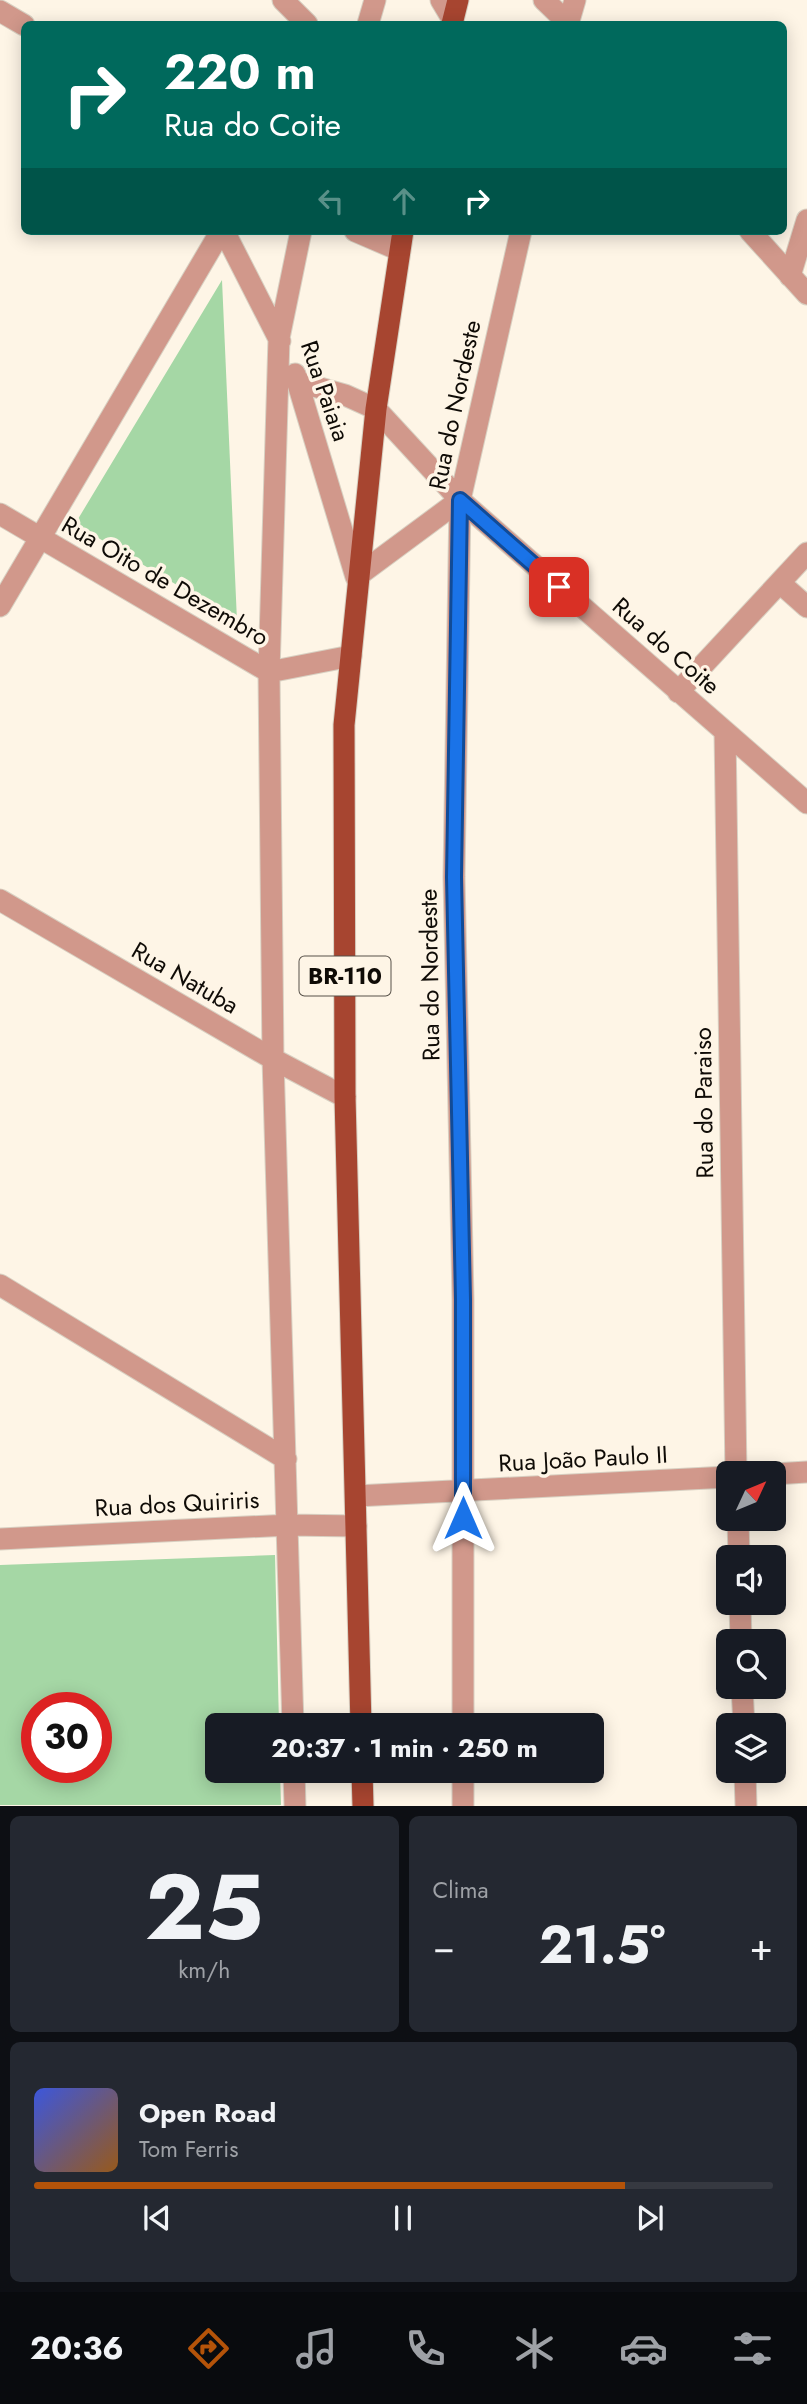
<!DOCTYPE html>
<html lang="pt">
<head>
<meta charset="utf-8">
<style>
	body { margin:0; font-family:Jost,sans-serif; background:#242831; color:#f1f3f6; height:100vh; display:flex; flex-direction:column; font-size:26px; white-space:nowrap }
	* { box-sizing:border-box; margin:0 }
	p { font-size:23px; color:#9ea1a6 }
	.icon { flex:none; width:38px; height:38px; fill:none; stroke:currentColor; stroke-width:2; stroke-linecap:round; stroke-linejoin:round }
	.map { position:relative; height:1806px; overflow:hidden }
	.details { display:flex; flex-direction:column; gap:10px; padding:10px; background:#0d0f14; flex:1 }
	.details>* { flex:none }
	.top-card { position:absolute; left:21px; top:21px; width:766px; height:214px; border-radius:10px; box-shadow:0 4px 18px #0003; background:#00695c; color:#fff; overflow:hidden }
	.needle { width:46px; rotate:46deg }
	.controls { position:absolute; left:716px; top:1461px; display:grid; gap:14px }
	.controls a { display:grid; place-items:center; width:70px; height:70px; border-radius:10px; background:#171b24; box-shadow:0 4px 18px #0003; font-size:35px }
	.speed { position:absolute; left:21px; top:1692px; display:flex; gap:14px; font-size:35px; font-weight:700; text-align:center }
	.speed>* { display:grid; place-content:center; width:91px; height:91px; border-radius:50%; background:#171b24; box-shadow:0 4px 18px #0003; line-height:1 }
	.speed .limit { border:10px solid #d22; background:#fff; color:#111 }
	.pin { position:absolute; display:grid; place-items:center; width:60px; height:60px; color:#fff; margin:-30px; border-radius:14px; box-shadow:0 4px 10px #0006 }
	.me { position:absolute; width:77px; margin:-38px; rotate:0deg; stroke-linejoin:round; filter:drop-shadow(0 0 5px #0008) }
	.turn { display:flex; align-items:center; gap:24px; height:147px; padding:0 28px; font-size:32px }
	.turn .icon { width:91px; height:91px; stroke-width:2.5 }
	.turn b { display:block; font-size:49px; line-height:60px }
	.lanes { display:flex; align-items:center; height:66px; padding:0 28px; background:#0003; justify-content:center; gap:35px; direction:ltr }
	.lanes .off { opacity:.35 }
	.big { font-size:52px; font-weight:700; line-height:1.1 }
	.details .tile { flex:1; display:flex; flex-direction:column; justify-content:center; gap:10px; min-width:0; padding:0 24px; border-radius:10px; background:#242831 }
	.details .dial { align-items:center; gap:0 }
	.dial b { font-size:91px; line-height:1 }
	.song { display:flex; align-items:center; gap:21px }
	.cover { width:84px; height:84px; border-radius:10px; background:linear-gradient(135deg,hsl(230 70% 55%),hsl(30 70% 35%)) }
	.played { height:7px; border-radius:4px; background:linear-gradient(90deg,#b45309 80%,#363941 80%) }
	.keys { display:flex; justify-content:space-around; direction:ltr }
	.heat { display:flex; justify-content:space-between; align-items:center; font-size:38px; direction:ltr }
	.details .tiles { flex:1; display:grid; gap:10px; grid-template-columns:1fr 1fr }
	.tile:last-child { grid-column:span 2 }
	.trip { position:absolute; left:205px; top:1713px; width:399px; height:70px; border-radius:10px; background:#171b24; box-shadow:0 4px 18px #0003; font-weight:700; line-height:70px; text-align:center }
	.dock { display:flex; height:112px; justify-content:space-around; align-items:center; background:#090b0e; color:#9ea1a6 }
	.dock .icon { width:49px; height:49px }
	.dock .on { color:#b45309 }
	.dock b { font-size:32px; color:#f1f3f6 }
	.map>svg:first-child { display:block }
	.green { fill:#a5d7a5; fill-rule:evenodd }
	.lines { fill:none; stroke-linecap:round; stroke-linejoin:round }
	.minor-casing { stroke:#d8d0c2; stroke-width:23 }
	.primary-casing { stroke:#d8d0c2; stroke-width:23 }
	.minor { stroke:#d1988b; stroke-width:21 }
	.primary { stroke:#a74530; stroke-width:21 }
	.route-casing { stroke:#114b97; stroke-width:18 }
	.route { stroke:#1a73e8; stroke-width:12 }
	.labels { text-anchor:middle; stroke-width:7; stroke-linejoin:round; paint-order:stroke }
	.shield { fill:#fef5e6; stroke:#575149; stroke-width:2 }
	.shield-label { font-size:23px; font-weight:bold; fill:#0f0b06 }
	.street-label { font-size:24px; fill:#0f0b06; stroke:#fef5e6 }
</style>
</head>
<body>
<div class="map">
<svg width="807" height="1806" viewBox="0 0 807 1806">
	<rect width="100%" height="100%" fill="#fef5e6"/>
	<path class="green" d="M 222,280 L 237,621 L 75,524 Z
		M 275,1555 L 279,1725 L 217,1726 L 217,1771 L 280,1771 L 281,1805 L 0,1805 L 0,1565 ZM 37,1708 L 96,1708 L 96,1768 L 37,1768 Z"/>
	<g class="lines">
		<g class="minor-casing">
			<path id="minor" d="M 283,0 L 307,24
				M 441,0 L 453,20
				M 544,0 L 569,24
				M 0,11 L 24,25
				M 368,24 L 375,0
				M 568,24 L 575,0
				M 224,231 L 280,341
				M 355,231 L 399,250
				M 750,231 L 807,294
				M 790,276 L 807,220
				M 295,374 L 356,577 L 460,500
				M 299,382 L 345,395 L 376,409 L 460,500 L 807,803
				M 0,514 L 269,672 L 351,656
				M 780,583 L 807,607
				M 0,606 L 221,231
				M 678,692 L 807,553
				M 725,732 L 736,1474
				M 0,900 L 273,1059 L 345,1097
				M 0,1285 L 286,1459
				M 774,1474 L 807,1472
				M 356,1496 L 728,1477
				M 738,1519 L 739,1558
				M 0,1539 L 289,1525 L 356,1526
				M 740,1603 L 741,1642
				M 742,1687 L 744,1726
				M 293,1726 L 273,1059 L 269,672 L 279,338 L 301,231
				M 463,1726 L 463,1299 L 454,877 L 460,500 L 521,231
				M 294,1771 L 295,1806
				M 463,1771 L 463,1806
				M 745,1771 L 746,1806"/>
		</g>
		<g class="primary-casing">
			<path id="primary" d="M 452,24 L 458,0
				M 361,1726 L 345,1097 L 344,725 L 376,409 L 403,231
				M 362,1771 L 363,1806"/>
		</g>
		<use href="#minor" class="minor"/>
		<use href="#primary" class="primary"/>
	</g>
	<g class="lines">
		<g class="route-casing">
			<path id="route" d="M 463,1518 L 463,1299 L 454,877 L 460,500 L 559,587"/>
		</g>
		<use href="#route" class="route"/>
	</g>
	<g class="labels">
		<rect class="shield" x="299.5" y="956.5" width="91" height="39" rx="5"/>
		<g class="shield-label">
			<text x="345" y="984">BR-110</text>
		</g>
		<g class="street-label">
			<text transform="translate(325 391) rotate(71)" y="8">Rua Paiaia</text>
			<text transform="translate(455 405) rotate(-78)" y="8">Rua do Nordeste</text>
			<text transform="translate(165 581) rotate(30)" y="8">Rua Oito de Dezembro</text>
			<text transform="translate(666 646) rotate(41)" y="8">Rua do Coite</text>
			<text transform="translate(430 975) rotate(-91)" y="8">Rua do Nordeste</text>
			<text transform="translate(185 978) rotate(30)" y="8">Rua Natuba</text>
			<text transform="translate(704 1103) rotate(-91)" y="8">Rua do Paraiso</text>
			<text transform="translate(583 1459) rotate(-3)" y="8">Rua João Paulo II</text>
			<text transform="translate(177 1504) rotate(-3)" y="8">Rua dos Quiriris</text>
		</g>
	</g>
</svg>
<div class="controls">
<a><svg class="needle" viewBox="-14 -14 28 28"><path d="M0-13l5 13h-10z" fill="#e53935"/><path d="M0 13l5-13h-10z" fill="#9ea1a6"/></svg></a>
<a><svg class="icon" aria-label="sound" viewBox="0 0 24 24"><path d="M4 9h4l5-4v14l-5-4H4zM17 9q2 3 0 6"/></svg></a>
<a><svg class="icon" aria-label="search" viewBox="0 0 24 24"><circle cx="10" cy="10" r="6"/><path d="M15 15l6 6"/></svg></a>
<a><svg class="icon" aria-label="layers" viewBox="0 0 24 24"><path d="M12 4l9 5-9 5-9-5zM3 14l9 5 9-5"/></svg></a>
</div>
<div class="speed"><div class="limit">30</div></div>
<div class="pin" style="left:559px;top:587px;background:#d93025"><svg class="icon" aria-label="arrive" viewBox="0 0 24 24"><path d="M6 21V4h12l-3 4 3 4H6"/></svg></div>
<svg class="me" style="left:463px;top:1518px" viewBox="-20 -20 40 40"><path d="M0-17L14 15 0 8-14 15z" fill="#1a73e8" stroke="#fff" stroke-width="4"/></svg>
<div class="trip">20:37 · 1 min · 250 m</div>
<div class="top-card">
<div class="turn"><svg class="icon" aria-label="right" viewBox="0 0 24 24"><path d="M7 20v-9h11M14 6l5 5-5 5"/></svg><div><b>220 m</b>Rua do Coite</div></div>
<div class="lanes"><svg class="icon off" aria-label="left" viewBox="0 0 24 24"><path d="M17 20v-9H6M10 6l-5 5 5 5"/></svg><svg class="icon off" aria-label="ahead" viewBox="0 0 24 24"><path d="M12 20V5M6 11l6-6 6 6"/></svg><svg class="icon" aria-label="right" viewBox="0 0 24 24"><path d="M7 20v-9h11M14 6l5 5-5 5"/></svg></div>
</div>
</div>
<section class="details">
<div class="tiles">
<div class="tile dial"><b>25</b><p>km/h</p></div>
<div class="tile"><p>Clima</p>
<div class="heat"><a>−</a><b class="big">21.5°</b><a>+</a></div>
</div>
<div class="tile">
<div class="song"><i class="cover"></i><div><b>Open Road</b><p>Tom Ferris</p></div></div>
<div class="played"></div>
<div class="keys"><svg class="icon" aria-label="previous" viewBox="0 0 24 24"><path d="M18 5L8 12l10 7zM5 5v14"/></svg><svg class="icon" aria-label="pause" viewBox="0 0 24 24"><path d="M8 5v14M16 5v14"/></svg><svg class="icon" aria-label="next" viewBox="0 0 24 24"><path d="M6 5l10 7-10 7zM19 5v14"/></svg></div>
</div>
</div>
</section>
<nav class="dock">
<b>20:36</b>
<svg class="icon on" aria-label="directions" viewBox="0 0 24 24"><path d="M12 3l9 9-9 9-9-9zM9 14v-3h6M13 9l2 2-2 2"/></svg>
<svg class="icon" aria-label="music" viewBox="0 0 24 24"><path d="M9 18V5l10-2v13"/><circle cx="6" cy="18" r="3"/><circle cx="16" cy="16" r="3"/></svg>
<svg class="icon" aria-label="phone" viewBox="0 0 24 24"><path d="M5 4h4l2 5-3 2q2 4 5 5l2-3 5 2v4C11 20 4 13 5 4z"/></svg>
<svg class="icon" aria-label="climate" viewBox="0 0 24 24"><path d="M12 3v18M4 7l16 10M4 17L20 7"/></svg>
<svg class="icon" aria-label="car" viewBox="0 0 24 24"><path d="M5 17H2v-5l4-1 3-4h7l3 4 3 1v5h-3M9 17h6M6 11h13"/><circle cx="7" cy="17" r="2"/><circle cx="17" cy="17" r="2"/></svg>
<svg class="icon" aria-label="filters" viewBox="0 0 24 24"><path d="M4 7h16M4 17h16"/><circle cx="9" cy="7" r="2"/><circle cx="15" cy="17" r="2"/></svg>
</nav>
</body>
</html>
